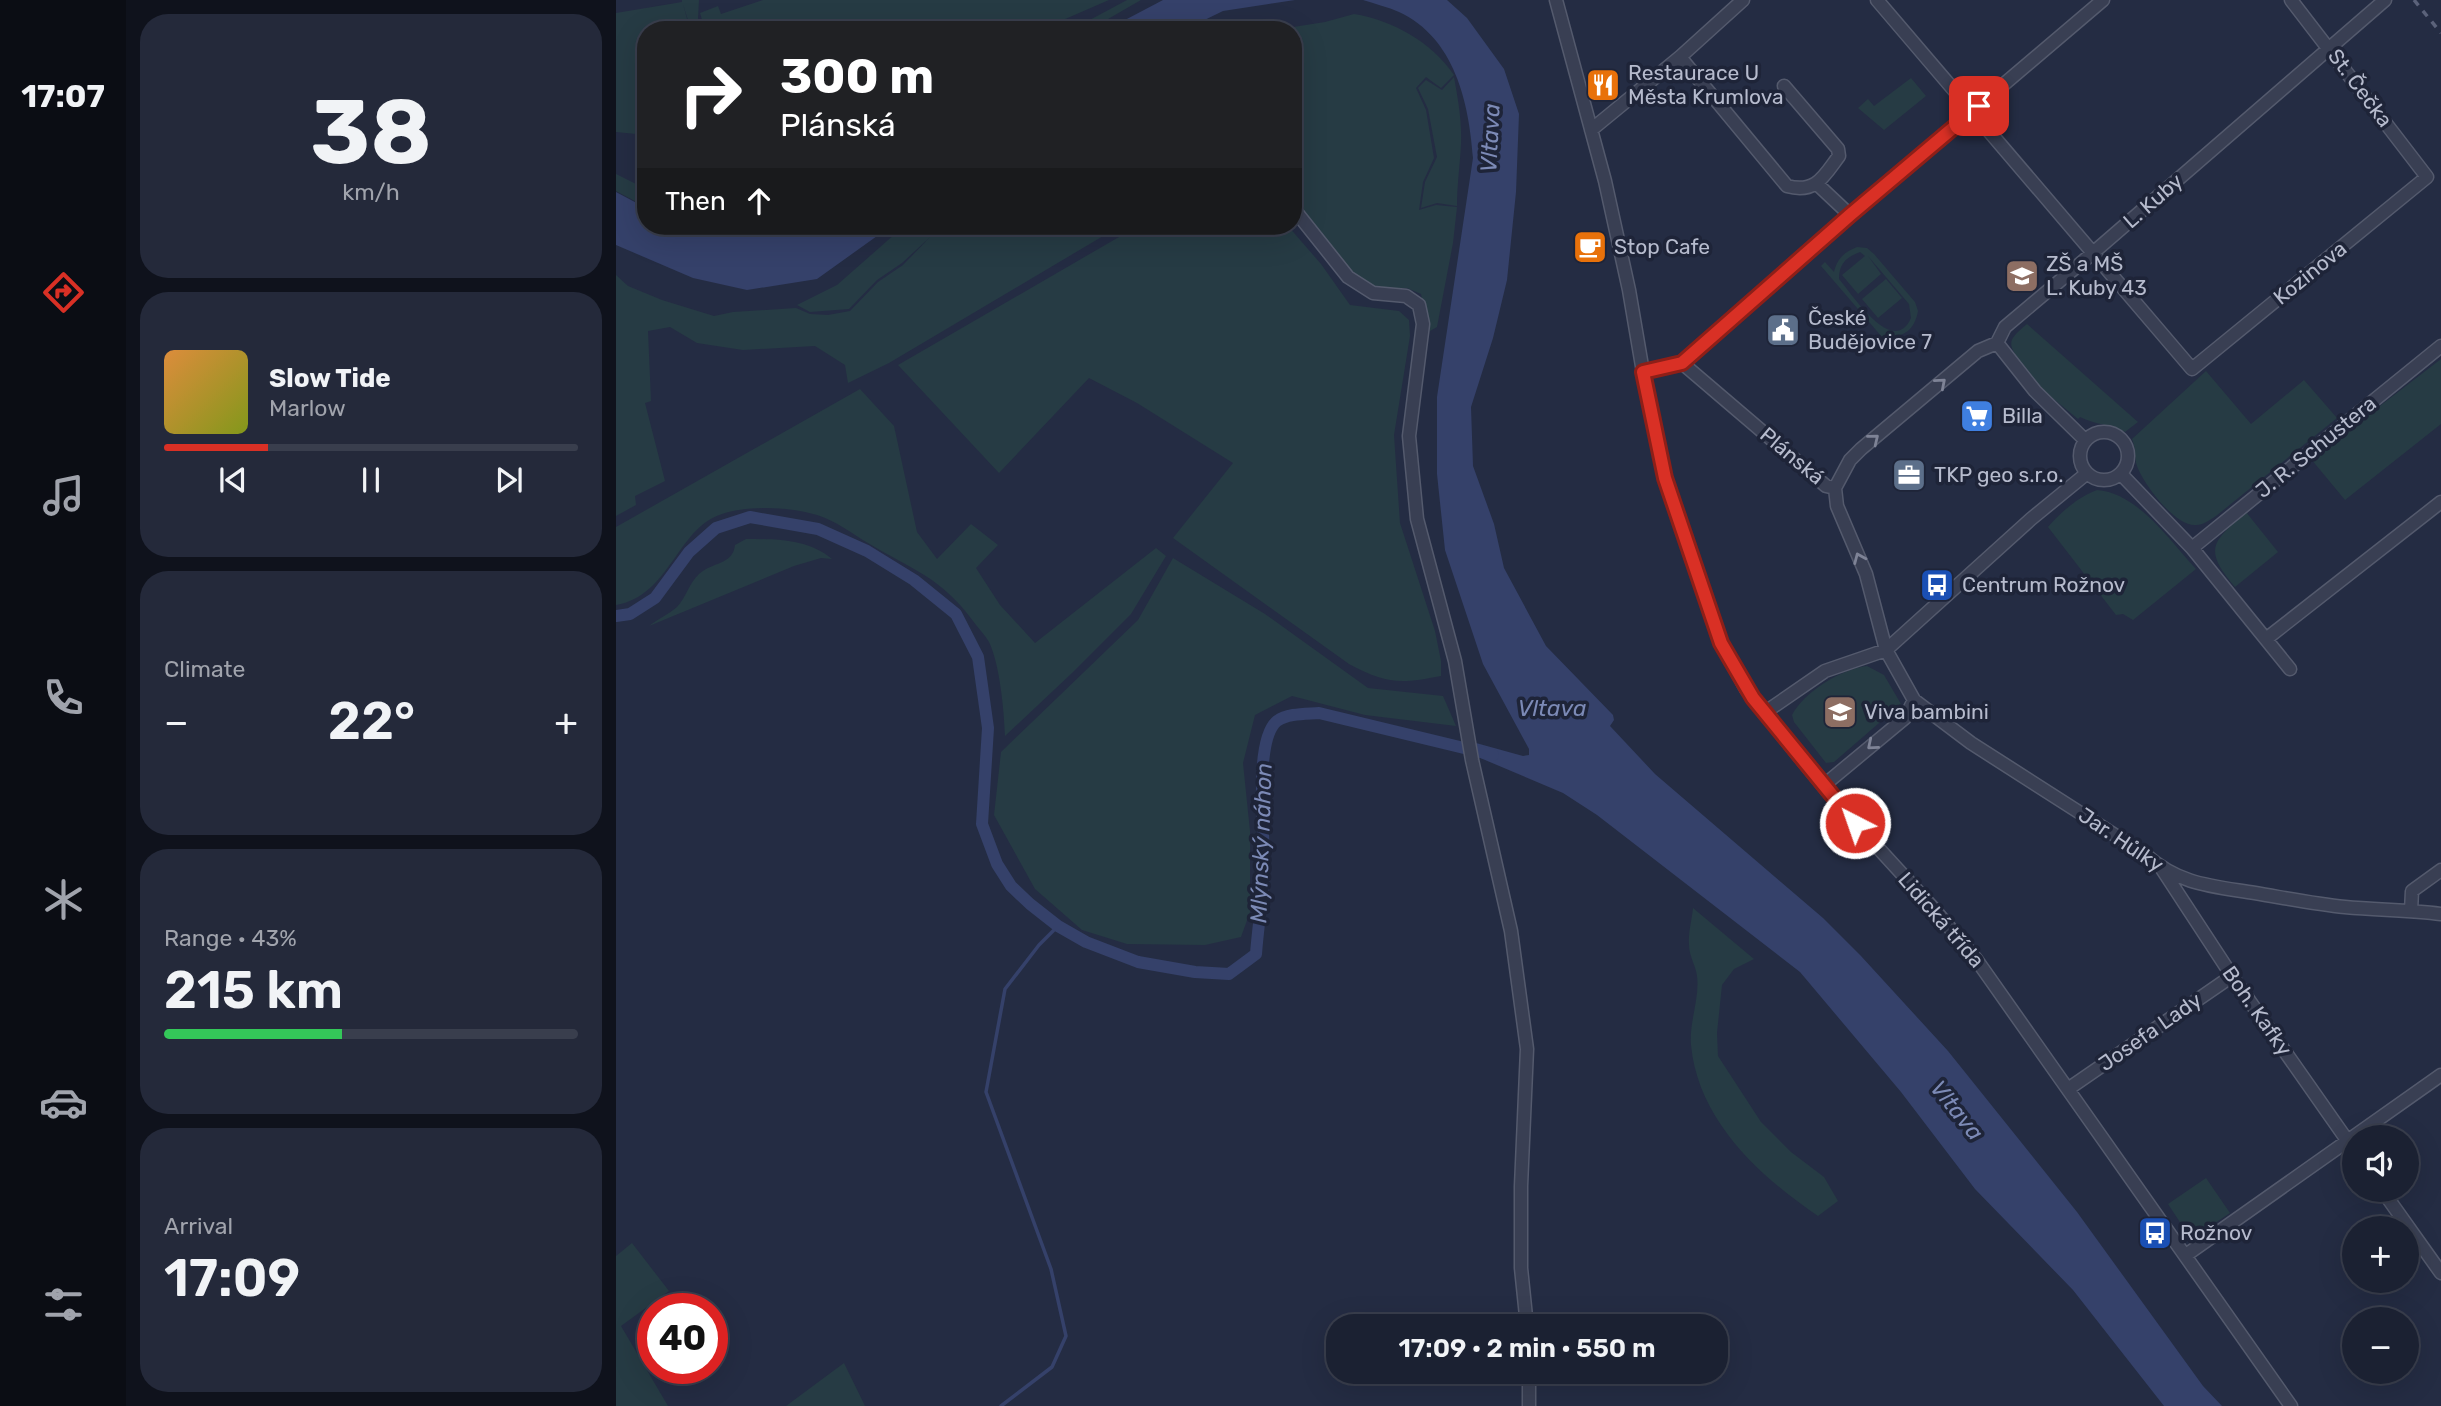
<!DOCTYPE html>
<html lang="en">
<head>
<meta charset="utf-8">
<style>
	body { margin:0; font-family:Rubik,sans-serif; background:#24293a; color:#f1f3f6; height:100vh; display:flex; flex-direction:column; font-size:26px; white-space:nowrap }
	* { box-sizing:border-box; margin:0 }
	p { font-size:23px; color:#a0a3ac }
	.icon { flex:none; width:38px; height:38px; fill:none; stroke:currentColor; stroke-width:2; stroke-linecap:round; stroke-linejoin:round }
	.map { position:relative; flex:1; overflow:hidden }
	.sheet { display:flex; flex-direction:column; gap:14px; padding:14px; background:#0f121c; width:490px }
	.sheet>* { flex:none }
	.guide { position:absolute; left:21px; top:21px; width:665px; height:214px; border-radius:28px; box-shadow:0 7px 28px #0002,0 0 0 2px #393e4d; background:#202124; color:#fff; overflow:hidden }
	.tools { position:absolute; left:1726px; top:1125px; display:grid; gap:14px }
	.tools a { display:grid; place-items:center; width:77px; height:77px; border-radius:50%; background:#1b2132; box-shadow:0 7px 28px #0002,0 0 0 2px #393e4d; font-size:35px }
	.speed { position:absolute; left:21px; top:1293px; display:flex; gap:14px; font-size:35px; font-weight:700; text-align:center }
	.speed>* { display:grid; place-content:center; width:91px; height:91px; border-radius:50%; background:#1b2132; box-shadow:0 7px 28px #0002,0 0 0 2px #393e4d; line-height:1 }
	.speed .limit { border:10px solid #d22; background:#fff; color:#111 }
	.pin { position:absolute; display:grid; place-items:center; width:60px; height:60px; color:#fff; margin:-30px; border-radius:14px; box-shadow:0 4px 10px #0006 }
	.me { position:absolute; width:77px; margin:-38px; rotate:319deg; stroke-linejoin:round; filter:drop-shadow(0 0 5px #0008) }
	.turn { display:flex; align-items:center; gap:24px; height:147px; padding:0 28px; font-size:32px }
	.turn .icon { width:91px; height:91px; stroke-width:2.5 }
	.turn b { display:block; font-size:49px; line-height:60px }
	.then { display:flex; align-items:center; height:66px; padding:0 28px; background:#0003; gap:14px; font-size:26px }
	.big { font-size:52px; font-weight:600; line-height:1.1 }
	.sheet .tile { flex:1; display:flex; flex-direction:column; justify-content:center; gap:10px; min-width:0; padding:0 24px; border-radius:28px; background:#24293a }
	.sheet .dial { align-items:center; gap:0 }
	.dial b { font-size:91px; line-height:1 }
	.song { display:flex; align-items:center; gap:21px }
	.cover { width:84px; height:84px; border-radius:10px; background:linear-gradient(135deg,hsl(30 70% 55%),hsl(70 70% 35%)) }
	.played { height:7px; border-radius:4px; background:linear-gradient(90deg,#d93025 25%,#393e4d 25%) }
	.keys { display:flex; justify-content:space-around; direction:ltr }
	.heat { display:flex; justify-content:space-between; align-items:center; font-size:38px; direction:ltr }
	.charge { height:10px; border-radius:5px; background:linear-gradient(90deg,#34c759 43%,#393e4d 0) }
	.trip { position:absolute; left:710px; top:1314px; width:402px; height:70px; border-radius:28px; background:#1b2132; box-shadow:0 7px 28px #0002,0 0 0 2px #393e4d; font-weight:600; line-height:70px; text-align:center }
	main { display:flex; flex:1; min-height:0 }
	.dock { display:flex; flex-direction:column; width:126px; justify-content:space-around; align-items:center; background:#0b0d14; color:#a0a3ac }
	.dock .icon { width:49px; height:49px }
	.dock .on { color:#d93025 }
	.dock b { font-size:32px; color:#f1f3f6 }
	.map>svg:first-child { display:block }
	.green { fill:#263b44; fill-rule:evenodd }
	.water { fill:#35416a }
	.lines { fill:none; stroke-linecap:round; stroke-linejoin:round }
	.stream { stroke:#35416a; stroke-width:3.5 }
	.canal { stroke:#35416a; stroke-width:12 }
	.minor-casing { stroke:#545a6d; stroke-width:15 }
	.minor { stroke:#393f53; stroke-width:12 }
	.rail { stroke:#5b627a; stroke-width:3.5; stroke-dasharray:7 7; stroke-linecap:butt }
	.oneway { stroke:#7e8396 }
	.route-casing { stroke:#8d1f18; stroke-width:18 }
	.route { stroke:#d93025; stroke-width:12 }
	.labels { text-anchor:middle; stroke-width:7; stroke-linejoin:round; paint-order:stroke }
	.poi-label { font-size:21px; fill:#b6bbcd; stroke:#1e2438; text-anchor:start }
	.street-label { font-size:21px; fill:#b6bbcd; stroke:#1e2438 }
	.water-label { font-size:23px; font-style:italic; fill:#7c8ab6; stroke:#1e2438 }
</style>
</head>
<body>
<main>
<nav class="dock">
<b>17:07</b>
<svg class="icon on" aria-label="directions" viewBox="0 0 24 24"><path d="M12 3l9 9-9 9-9-9zM9 14v-3h6M13 9l2 2-2 2"/></svg>
<svg class="icon" aria-label="music" viewBox="0 0 24 24"><path d="M9 18V5l10-2v13"/><circle cx="6" cy="18" r="3"/><circle cx="16" cy="16" r="3"/></svg>
<svg class="icon" aria-label="phone" viewBox="0 0 24 24"><path d="M5 4h4l2 5-3 2q2 4 5 5l2-3 5 2v4C11 20 4 13 5 4z"/></svg>
<svg class="icon" aria-label="climate" viewBox="0 0 24 24"><path d="M12 3v18M4 7l16 10M4 17L20 7"/></svg>
<svg class="icon" aria-label="car" viewBox="0 0 24 24"><path d="M5 17H2v-5l4-1 3-4h7l3 4 3 1v5h-3M9 17h6M6 11h13"/><circle cx="7" cy="17" r="2"/><circle cx="17" cy="17" r="2"/></svg>
<svg class="icon" aria-label="filters" viewBox="0 0 24 24"><path d="M4 7h16M4 17h16"/><circle cx="9" cy="7" r="2"/><circle cx="15" cy="17" r="2"/></svg>
</nav>
<section class="sheet">
<div class="tile dial"><b>38</b><p>km/h</p></div>
<div class="tile">
<div class="song"><i class="cover"></i><div><b>Slow Tide</b><p>Marlow</p></div></div>
<div class="played"></div>
<div class="keys"><svg class="icon" aria-label="previous" viewBox="0 0 24 24"><path d="M18 5L8 12l10 7zM5 5v14"/></svg><svg class="icon" aria-label="pause" viewBox="0 0 24 24"><path d="M8 5v14M16 5v14"/></svg><svg class="icon" aria-label="next" viewBox="0 0 24 24"><path d="M6 5l10 7-10 7zM19 5v14"/></svg></div>
</div>
<div class="tile"><p>Climate</p>
<div class="heat"><a>−</a><b class="big">22°</b><a>+</a></div>
</div>
<div class="tile"><p>Range · 43%</p><b class="big">215 km</b><div class="charge"></div></div>
<div class="tile"><p>Arrival</p><b class="big">17:09</b></div>
</section>
<div class="map">
<svg width="1825" height="1406" viewBox="0 0 1825 1406">
	<rect width="100%" height="100%" fill="#242c43"/>
	<path class="green" d="M 66,0 L 83,0 L 82,19 L 86,30 L 75,30 L 67,4 L 74,30 L 30,30 L 30,135 L 0,132 L 0,13 L 66,2 Z
		M 147,0 L 493,0 L 424,30 L 89,30 L 84,13 L 102,6 L 105,14 Z
		M 511,0 L 525,0 L 473,30 L 455,30 Z
		M 738,14 C 776,20 816,42 838,75 L 825,88 L 810,77 L 800,88 L 810,110 L 818,158 L 807,182 L 803,210 L 820,205 L 841,207 L 837,243 L 821,327 L 814,331 L 805,294 L 791,288 L 764,290 L 752,285 L 736,275 L 677,205 L 677,30 L 658,30 L 709,22 Z
		M 838,77 C 842,99 846,121 845,144 C 844,165 841,185 841,206 L 821,203 L 805,208 L 809,182 L 821,157 L 812,109 L 802,88 L 810,80 L 826,90 Z
		M 1295,78 L 1310,96 L 1268,130 L 1242,108 L 1252,99 L 1258,106 Z
		M 0,174 L 30,189 L 30,207 L 0,191 Z
		M 288,226 L 326,226 L 286,263 L 261,280 L 233,309 L 194,312 L 181,305 L 221,285 Z
		M 329,226 L 504,226 L 273,363 L 232,383 L 229,365 L 199,346 L 127,350 L 81,343 L 54,327 L 32,331 L 35,401 L 29,403 L 49,481 L 19,496 L 20,505 L 0,516 L 0,275 L 12,286 L 46,300 L 98,316 L 117,312 L 180,308 L 194,314 L 212,315 L 234,311 L 262,282 L 287,265 L 317,234 Z
		M 522,226 L 672,226 L 705,264 L 734,305 L 783,311 L 793,320 L 794,336 L 778,435 L 784,523 L 819,631 L 825,661 L 825,676 C 784,684 770,684 733,664 L 557,538 L 617,463 L 521,403 L 473,378 L 383,473 L 282,365 Z
		M 1241,247 L 1251,248 L 1258,254 L 1299,302 L 1302,311 C 1299,327 1291,336 1274,337 L 1283,347 L 1278,351 L 1205,266 L 1209,262 L 1218,272 C 1221,259 1228,252 1241,247 ZM 1244,252 L 1249,256 L 1226,275 L 1242,294 L 1265,274 L 1252,256 L 1293,304 L 1295,318 C 1277,358 1236,294 1223,279 C 1223,264 1230,257 1244,252 Z
		M 1270,279 L 1286,298 L 1262,318 L 1246,299 Z
		M 1411,324 L 1522,422 L 1509,432 C 1495,424 1479,425 1464,417 L 1462,419 L 1434,396 L 1404,366 L 1406,364 C 1390,343 1392,340 1411,324 Z
		M 1825,359 L 1825,424 L 1729,500 L 1695,459 Z
		M 1590,371 L 1635,424 L 1688,380 L 1721,418 L 1600,516 C 1594,520 1587,525 1580,525 C 1559,527 1527,483 1521,466 C 1518,457 1520,448 1516,439 Z
		M 244,389 L 278,426 L 301,532 L 321,559 L 355,524 L 382,545 L 360,568 L 384,605 L 419,643 L 540,548 L 550,556 L 515,614 L 456,673 L 389,736 C 388,710 384,665 373,642 C 369,635 362,628 357,621 C 324,576 296,570 252,543 C 235,533 220,521 201,515 C 173,507 134,505 106,514 C 61,528 54,596 0,605 L 0,527 Z
		M 1481,490 C 1522,493 1554,541 1580,569 L 1517,620 L 1507,614 L 1500,615 L 1432,527 C 1445,512 1462,497 1481,490 Z
		M 1630,512 L 1662,552 L 1619,587 C 1586,548 1597,542 1630,512 Z
		M 130,539 C 160,539 192,539 216,559 L 205,558 L 178,566 L 33,626 C 42,619 53,614 61,607 C 70,598 73,583 83,574 C 96,562 117,565 119,545 Z
		M 557,558 L 649,614 L 752,688 L 827,696 L 840,726 L 749,715 L 676,696 L 639,715 L 627,763 L 634,831 L 634,912 L 625,937 L 589,945 L 511,944 L 466,930 L 419,889 L 378,815 L 385,752 L 522,620 Z
		M 1251,666 L 1268,675 L 1285,704 L 1218,762 L 1210,763 L 1178,722 L 1176,715 C 1188,692 1225,669 1251,666 Z
		M 1077,908 L 1138,959 L 1118,969 L 1106,985 L 1101,1033 L 1102,1056 L 1145,1122 L 1175,1152 L 1208,1177 L 1222,1201 L 1202,1216 C 1143,1176 1082,1120 1075,1045 C 1073,1022 1084,998 1081,976 C 1080,966 1073,956 1073,945 C 1072,933 1076,919 1077,908 Z
		M 1590,1178 L 1614,1213 L 1575,1239 L 1552,1204 Z
		M 16,1243 L 53,1291 L 5,1326 L 52,1406 L 0,1406 L 0,1256 Z
		M 228,1363 L 249,1406 L 170,1406 Z"/>
	<path class="water" d="M 547,0 L 679,0 L 607,11 L 568,30 L 490,30 Z
		M 747,0 L 831,0 L 851,18 L 888,69 L 903,114 L 900,192 L 891,280 L 877,338 L 855,407 L 857,466 L 878,524 L 888,568 L 930,646 L 997,715 L 998,720 L 994,726 L 1039,774 L 1207,918 L 1245,956 L 1332,1051 L 1461,1212 L 1587,1386 L 1606,1406 L 1548,1406 L 1457,1290 L 1359,1189 L 1285,1092 L 1184,972 L 981,815 L 947,793 L 862,757 L 860,743 L 907,756 L 913,755 L 913,749 L 867,664 L 829,550 L 821,474 L 821,397 L 857,158 C 853,103 839,38 783,12 C 772,7 759,4 747,0 Z
		M 0,192 L 30,208 L 30,226 L 73,226 L 99,230 L 139,226 L 275,226 L 201,279 L 131,290 L 77,278 L 0,245 Z"/>
	<g class="lines">
		<path class="stream" d="M 385,1406 L 436,1367 L 450,1336 L 435,1269 L 370,1092 L 389,989 L 423,945 L 442,926"/>
		<path class="canal" d="M 0,616 L 14,614 L 39,598 L 73,552 L 100,528 L 134,517 L 202,529 L 251,551 L 298,580 L 340,614 L 362,657 L 372,728 L 366,824 L 381,864 L 395,886 L 414,904 L 442,926 L 470,942 L 522,962 L 579,972 L 613,974 L 640,954 C 642,926 647,897 648,869 C 649,837 637,741 661,721 C 672,713 690,714 703,713 L 877,755"/>
		<g class="minor-casing">
			<path id="minor" d="M 940,0 L 989,181 L 1013,290 L 1027,372 L 1049,478 L 1105,643 L 1130,689 L 1169,739 L 1222,804 L 1318,909 L 1360,959 L 1675,1406
				M 1261,0 L 1576,369 L 1811,177 L 1675,0
				M 1769,0 L 1478,252 L 1389,327 L 1381,343 L 1362,351 L 1245,449 L 1234,460 L 1219,488 L 1221,506 L 1250,574 L 1270,650 L 1298,700 L 1355,743 L 1530,855 C 1564,885 1596,886 1639,893 C 1669,898 1698,904 1729,907 C 1761,910 1793,910 1825,914
				M 1064,57 L 1171,186 C 1200,194 1208,176 1223,156 L 1222,149 L 1168,86
				M 975,130 L 1064,57 L 1127,0
				M 1201,184 L 1234,215
				M 677,208 L 732,277 L 757,293 L 790,296 L 803,305 L 807,324 L 793,436 L 801,519 L 839,661 L 856,760 L 895,931 L 911,1049 L 905,1186 L 905,1268 L 911,1326
				M 1381,343 L 1419,391 L 1469,440
				M 1066,363 L 1210,486 L 1219,488
				M 1027,372 L 1066,363 L 1234,215 L 1487,0
				M1464 456a24 24 0 1 1 48 0a24 24 0 1 1-48 0Z
				M 1505,474 L 1576,548 L 1674,669
				M 1576,548 L 1825,346
				M 1650,639 L 1825,502
				M 1148,713 L 1209,671 L 1270,650 L 1415,519 L 1470,474
				M 1207,786 L 1289,718 L 1298,700
				M 1546,869 L 1616,976 L 1738,1150
				M 1795,911 L 1796,891 L 1825,870
				M 1452,1089 L 1616,976
				M 1766,1190 L 1825,1273
				M 1570,1255 L 1825,1075
				M 913,1372 L 913,1406"/>
		</g>
		<use href="#minor" class="minor"/>
		<path class="rail" d="M 1798,0 L 1825,33"/>
	</g>
	<defs><path id="oneway-chevron" d="M-2-3.5L2.5 0L-2 3.5" fill="none" stroke-width="1.6" stroke-linecap="round" stroke-linejoin="round" transform="scale(1.75)"/></defs>
	<g class="oneway">
		<use href="#oneway-chevron" transform="translate(1325 383) rotate(-41)"/>
		<use href="#oneway-chevron" transform="translate(1258 439) rotate(-39)"/>
		<use href="#oneway-chevron" transform="translate(1243 558) rotate(-113)"/>
		<use href="#oneway-chevron" transform="translate(1256 745) rotate(140)"/>
	</g>
	<g class="lines">
		<g class="route-casing">
			<path id="route" d="M 1239,823 L 1137,698 L 1105,643 L 1049,478 L 1027,372 L 1066,363 L 1234,215 L 1363,106"/>
		</g>
		<use href="#route" class="route"/>
	</g>
	<defs>
		<g id="restaurant-square" transform="scale(1.75)"><rect x="-9" y="-9" width="18" height="18" rx="4" fill="#e8710a" stroke="#1e2438"/><path d="M-5-6h1v4h1v-4h1v4h1v-4h1v5L-1.5 .5V6h-2V.5L-5-1ZM5-6V6H3V1.5H1.5Q1.5-4 5-6Z" fill="#fff"/></g>
		<g id="cafe-square" transform="scale(1.75)"><rect x="-9" y="-9" width="18" height="18" rx="4" fill="#e8710a" stroke="#1e2438"/><path d="M-5.5-4.5H6V0H3Q3 3.5 0 3.5H-2.5Q-5.5 3.5-5.5 0ZM3-3.2v2h1.7v-2ZM-6 4.5H4V6H-6Z" fill="#fff"/></g>
		<g id="school-square" transform="scale(1.75)"><rect x="-9" y="-9" width="18" height="18" rx="4" fill="#8d6e63" stroke="#1e2438"/><path d="M0-5L7-2L0 1L-7-2ZM-4 1L0 2.5L4 1V4Q0 6-4 4Z" fill="#fff"/></g>
		<g id="civic-square" transform="scale(1.75)"><rect x="-9" y="-9" width="18" height="18" rx="4" fill="#5c6f8a" stroke="#1e2438"/><path d="M-.6-6.5H3V-4.5H.6V-3L4-1V1h2V6H-6V1h2V-1L-.6-3ZM-1.2 2.5V6h2.4V2.5Z" fill="#fff"/></g>
		<g id="supermarket-square" transform="scale(1.75)"><rect x="-9" y="-9" width="18" height="18" rx="4" fill="#3f7fe0" stroke="#1e2438"/><path d="M-6-5.5h2.5l.6 2H6L4.5 2H-2.5L-4.4-4H-6ZM-1.5 3.2a1.3 1.3 0 1 0 .1 0ZM3 3.2a1.3 1.3 0 1 0 .1 0Z" fill="#fff"/></g>
		<g id="office-square" transform="scale(1.75)"><rect x="-9" y="-9" width="18" height="18" rx="4" fill="#5c6f8a" stroke="#1e2438"/><path d="M-6-3h4V-5.5h4V-3h4V5H-6ZM-1-4.5V-3h2v-1.5ZM-6 0V1H6V0Z" fill="#fff"/></g>
		<g id="bus-square" transform="scale(1.75)"><rect x="-9" y="-9" width="18" height="18" rx="4" fill="#1a4fb4" stroke="#1e2438"/><path d="M-5-6H5V4H4V6H2V4H-2V6H-4V4H-5ZM-3.5-4V0h7V-4ZM-3.5 1.2v1.5H-2V1.2ZM2 1.2v1.5H3.5V1.2Z" fill="#fff"/></g>
	</defs>
	<g fill-rule="evenodd">
		<use href="#restaurant-square" x="987" y="85"/>
		<use href="#cafe-square" x="974" y="247"/>
		<use href="#school-square" x="1406" y="276"/>
		<use href="#civic-square" x="1167" y="330"/>
		<use href="#supermarket-square" x="1361" y="416"/>
		<use href="#office-square" x="1293" y="475"/>
		<use href="#bus-square" x="1321" y="585"/>
		<use href="#school-square" x="1224" y="712"/>
		<use href="#bus-square" x="1539" y="1233"/>
	</g>
	<g class="labels">
		<g class="poi-label">
			<text x="1012" y="80">Restaurace U<tspan x="1012" dy="24">Města Krumlova</tspan></text>
			<text x="998" y="254">Stop Cafe</text>
			<text x="1430" y="271">ZŠ a MŠ<tspan x="1430" dy="24">L. Kuby 43</tspan></text>
			<text x="1192" y="325">České<tspan x="1192" dy="24">Budějovice 7</tspan></text>
			<text x="1386" y="423">Billa</text>
			<text x="1318" y="482">TKP geo s.r.o.</text>
			<text x="1346" y="592">Centrum Rožnov</text>
			<text x="1248" y="719">Viva bambini</text>
			<text x="1564" y="1240">Rožnov</text>
		</g>
		<g class="street-label">
			<text transform="translate(1744 88) rotate(53)" y="7">St. Čečka</text>
			<text transform="translate(1537 201) rotate(-41)" y="7">L. Kuby</text>
			<text transform="translate(1694 273) rotate(-39)" y="7">Kozinova</text>
			<text transform="translate(1700 447) rotate(-39)" y="7">J. R. Schustera</text>
			<text transform="translate(1176 456) rotate(40)" y="7">Plánská</text>
			<text transform="translate(1505 840) rotate(34)" y="7">Jar. Hůlky</text>
			<text transform="translate(1325 920) rotate(49)" y="7">Lidická třída</text>
			<text transform="translate(1641 1011) rotate(55)" y="7">Boh. Kafky</text>
			<text transform="translate(1534 1032) rotate(-35)" y="7">Josefa Lady</text>
		</g>
		<g class="water-label">
			<text transform="translate(874 138) rotate(-87)" y="8">Vltava</text>
			<text x="936" y="716">Vltava</text>
			<text transform="translate(645 843) rotate(-88)" y="8">Mlýnský náhon</text>
			<text transform="translate(1341 1110) rotate(51)" y="8">Vltava</text>
		</g>
	</g>
</svg>
<div class="tools">
<a><svg class="icon" aria-label="sound" viewBox="0 0 24 24"><path d="M4 9h4l5-4v14l-5-4H4zM17 9q2 3 0 6"/></svg></a>
<a>+</a>
<a>−</a>
</div>
<div class="speed"><div class="limit">40</div></div>
<div class="pin" style="left:1363px;top:106px;background:#d93025"><svg class="icon" aria-label="arrive" viewBox="0 0 24 24"><path d="M6 21V4h12l-3 4 3 4H6"/></svg></div>
<svg class="me" style="left:1239px;top:823px" viewBox="-20 -20 40 40"><circle r="17" fill="#d93025" stroke="#fff" stroke-width="3"/><path d="M0-11L8 9 0 5-8 9z" fill="#fff"/></svg>
<div class="trip">17:09 · 2 min · 550 m</div>
<div class="guide">
<div class="turn"><svg class="icon" aria-label="right" viewBox="0 0 24 24"><path d="M7 20v-9h11M14 6l5 5-5 5"/></svg><div><b>300 m</b>Plánská</div></div>
<div class="then">Then<svg class="icon" aria-label="ahead" viewBox="0 0 24 24"><path d="M12 20V5M6 11l6-6 6 6"/></svg></div>
</div>
</div>
</main>
</body>
</html>
